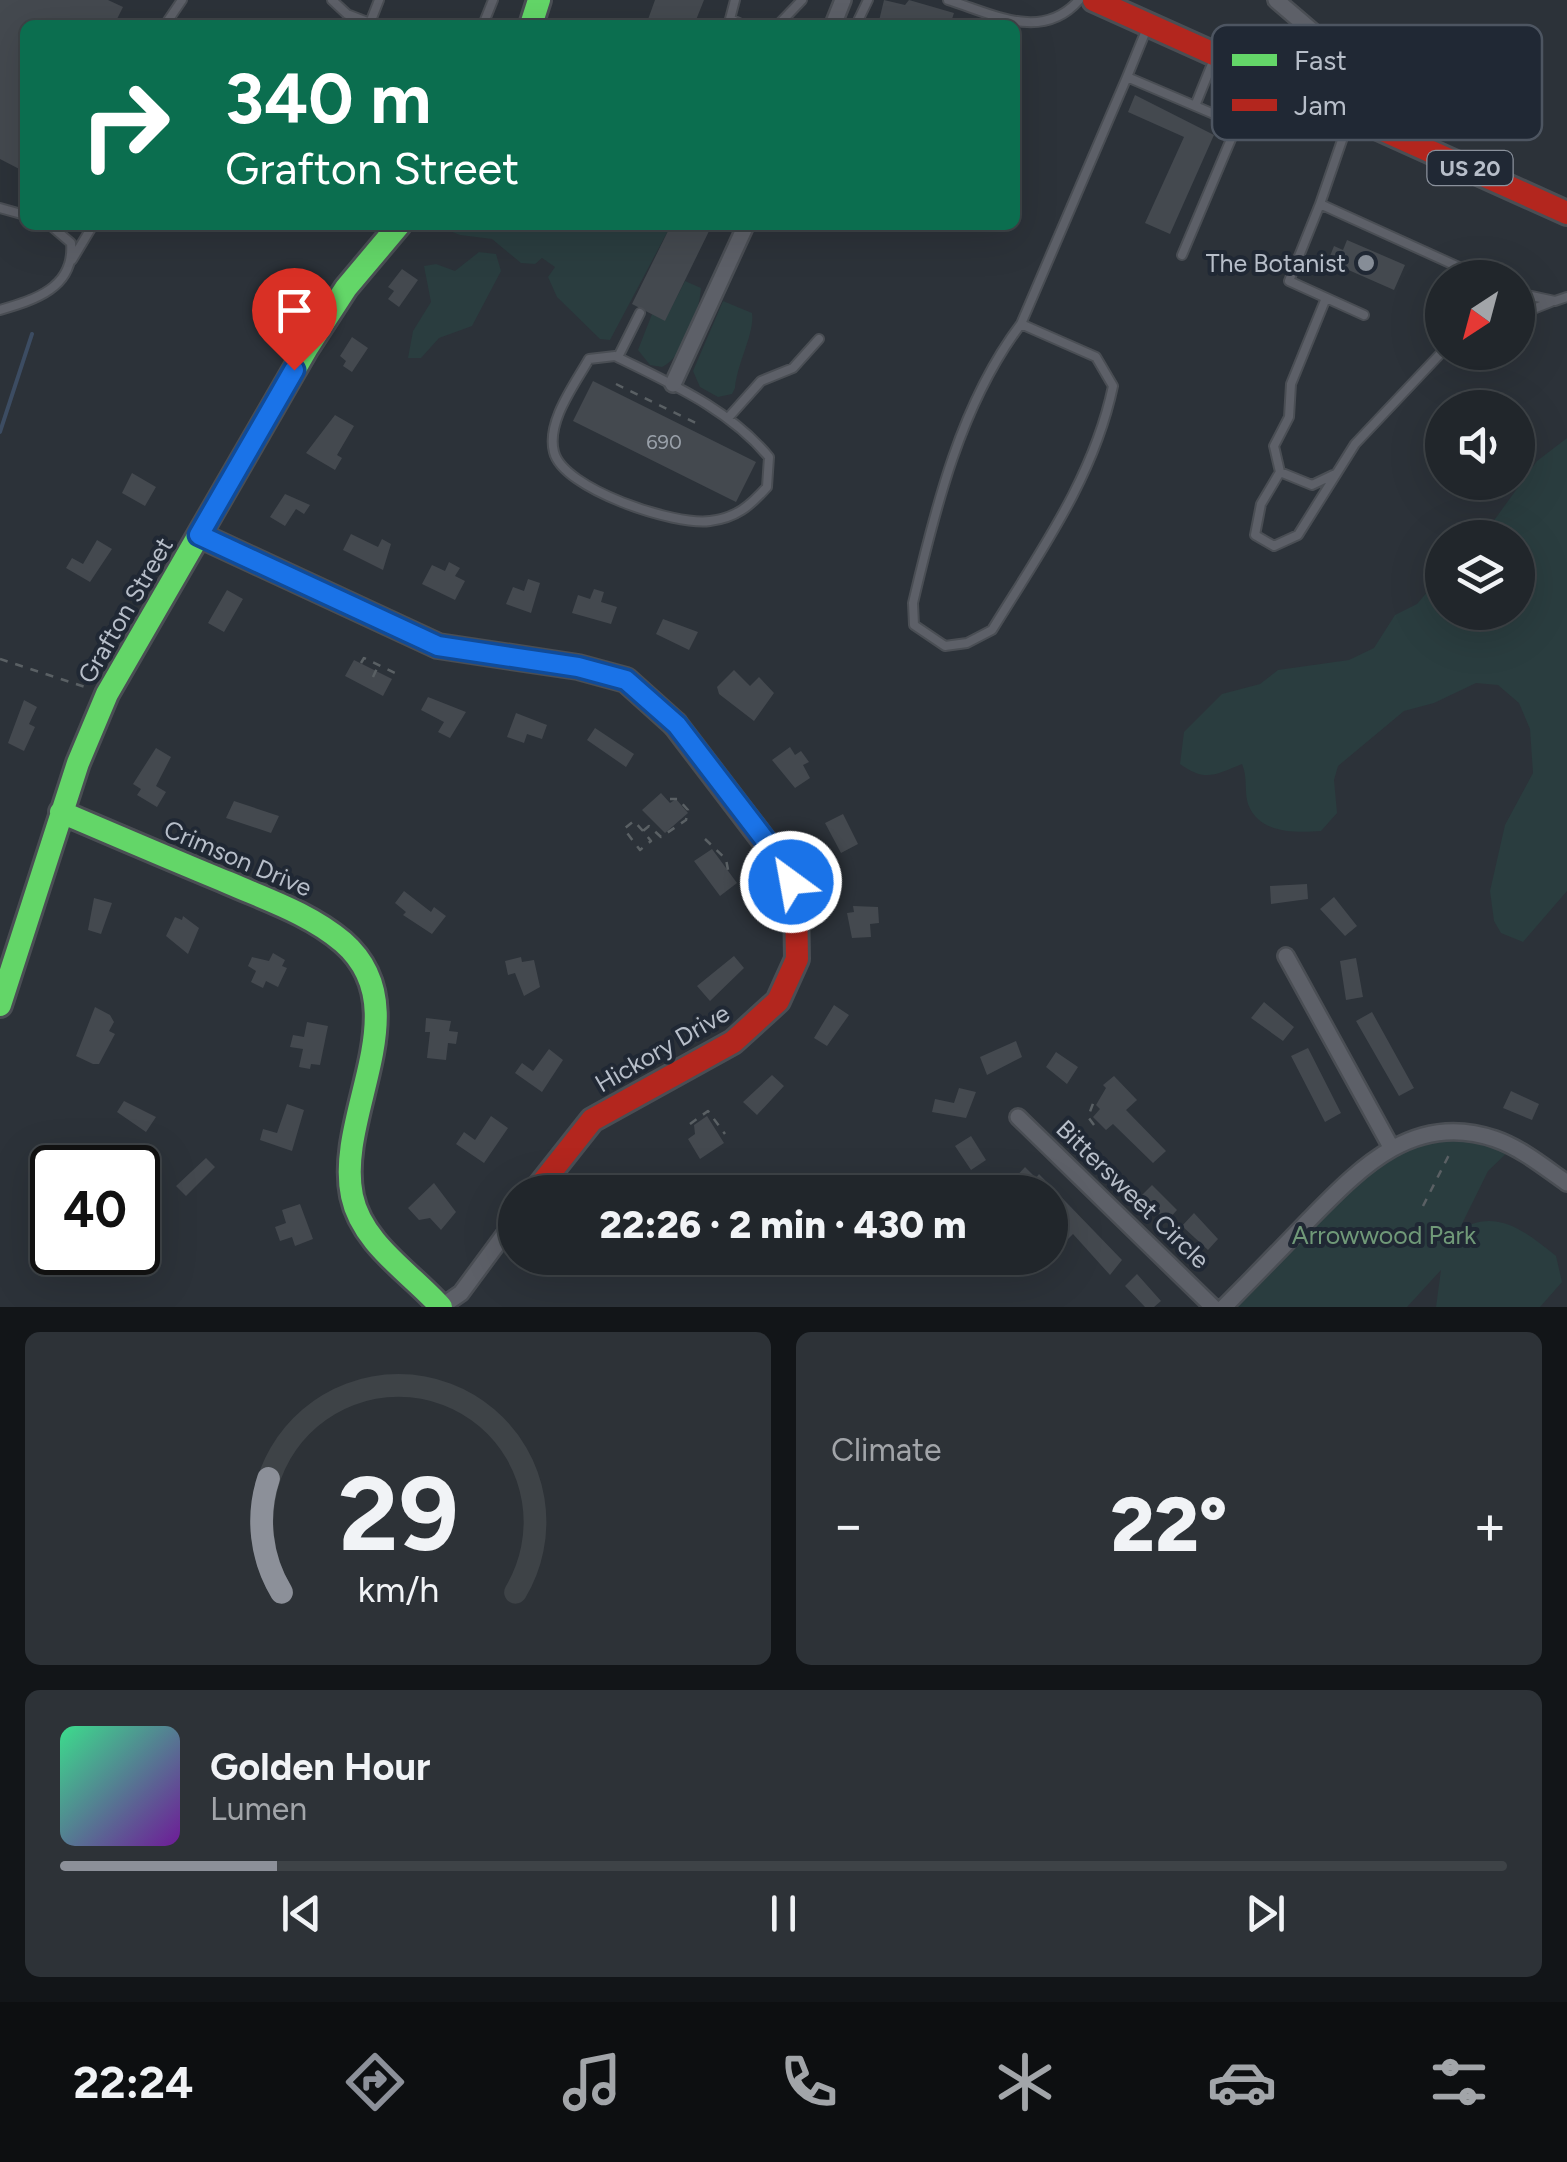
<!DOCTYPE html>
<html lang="en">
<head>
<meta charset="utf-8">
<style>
	body { margin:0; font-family:Figtree,sans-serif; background:#2d3237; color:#f1f3f6; height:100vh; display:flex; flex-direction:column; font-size:38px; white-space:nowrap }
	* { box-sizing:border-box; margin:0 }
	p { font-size:32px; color:#a2a5a9 }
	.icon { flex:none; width:55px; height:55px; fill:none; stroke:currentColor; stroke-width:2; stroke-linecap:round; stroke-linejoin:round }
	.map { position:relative; height:1307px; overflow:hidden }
	.sheet { display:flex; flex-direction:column; gap:25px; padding:25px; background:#121518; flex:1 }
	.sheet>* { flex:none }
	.guide { position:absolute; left:20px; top:20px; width:1000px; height:210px; border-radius:15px; box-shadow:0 10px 40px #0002,0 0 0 2px #3e4347; background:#0b6e4f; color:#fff; overflow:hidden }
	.needle { width:65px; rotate:216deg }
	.buttons { position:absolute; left:1425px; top:260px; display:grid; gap:20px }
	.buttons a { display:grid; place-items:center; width:110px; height:110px; border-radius:50%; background:#21262b; box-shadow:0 10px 40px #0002,0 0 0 2px #3e4347; font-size:50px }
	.speed { position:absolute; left:30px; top:1145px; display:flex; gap:20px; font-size:50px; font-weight:700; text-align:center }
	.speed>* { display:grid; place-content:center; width:130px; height:130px; border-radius:50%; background:#21262b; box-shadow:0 10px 40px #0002,0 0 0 2px #3e4347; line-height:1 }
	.speed .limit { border:5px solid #111; border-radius:15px; background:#fff; color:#111 }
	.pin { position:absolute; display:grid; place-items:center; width:85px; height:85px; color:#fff; margin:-102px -42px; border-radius:50% 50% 50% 0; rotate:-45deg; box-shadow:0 0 10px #0007 }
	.pin .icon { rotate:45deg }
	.me { position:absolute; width:110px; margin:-55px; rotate:328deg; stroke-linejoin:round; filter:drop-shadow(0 0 8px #0008) }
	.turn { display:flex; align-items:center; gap:35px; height:210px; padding:0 40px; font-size:45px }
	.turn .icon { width:130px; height:130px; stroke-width:2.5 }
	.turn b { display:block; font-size:70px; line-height:85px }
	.big { font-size:75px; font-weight:800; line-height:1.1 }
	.sheet .widget { flex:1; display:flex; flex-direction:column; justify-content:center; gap:15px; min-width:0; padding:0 35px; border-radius:15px; background:#2d3237 }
	.sheet .dial { align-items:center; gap:0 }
	.dial svg { height:260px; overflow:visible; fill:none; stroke:#3e4347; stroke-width:7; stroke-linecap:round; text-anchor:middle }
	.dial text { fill:#f1f3f6; stroke:none }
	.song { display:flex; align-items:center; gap:30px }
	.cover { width:120px; height:120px; border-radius:15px; background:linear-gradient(135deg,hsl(150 70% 55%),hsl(280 70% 35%)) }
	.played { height:10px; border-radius:5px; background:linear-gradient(90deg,#8c9099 15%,#3e4347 15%) }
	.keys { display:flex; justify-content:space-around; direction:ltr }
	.heat { display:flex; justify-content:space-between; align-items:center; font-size:55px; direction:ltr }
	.sheet .tiles { flex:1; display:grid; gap:25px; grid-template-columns:1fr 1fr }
	.widget:last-child { grid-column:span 2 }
	.trip { position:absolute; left:498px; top:1175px; width:570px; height:100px; border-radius:50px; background:#21262b; box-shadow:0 10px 40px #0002,0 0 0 2px #3e4347; font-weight:800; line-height:100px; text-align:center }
	.dock { display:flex; height:160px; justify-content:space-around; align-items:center; background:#0d0f11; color:#a2a5a9 }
	.dock .icon { width:70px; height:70px }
	.dock .current { color:#8c9099 }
	.dock b { font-size:45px; color:#f1f3f6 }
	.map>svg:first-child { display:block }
	.green { fill:#2a3d3f }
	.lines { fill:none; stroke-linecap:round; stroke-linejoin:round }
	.stream { stroke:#3c4c62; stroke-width:4 }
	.building { fill:#44494f }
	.lane-casing { stroke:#4a4e54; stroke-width:12 }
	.street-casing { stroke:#4a4e54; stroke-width:20 }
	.fast-casing { stroke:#4a4e54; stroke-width:28 }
	.jam-casing { stroke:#4a4e54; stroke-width:28 }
	.path { stroke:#5a6064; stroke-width:2.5; stroke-dasharray:8 8; stroke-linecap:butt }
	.lane { stroke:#5d6068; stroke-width:8 }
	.street { stroke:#5d6068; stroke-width:15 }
	.fast { stroke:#63d668; stroke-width:22 }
	.jam { stroke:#b3261e; stroke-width:22 }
	.route-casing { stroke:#114b97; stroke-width:25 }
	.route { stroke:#1a73e8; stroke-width:18 }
	.poi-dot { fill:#868d97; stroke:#202834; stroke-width:4 }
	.labels { text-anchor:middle; stroke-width:8; stroke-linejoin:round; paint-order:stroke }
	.number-label { font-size:20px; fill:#9aa1aa }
	.shield { fill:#202834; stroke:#8a919c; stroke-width:2.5 }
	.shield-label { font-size:22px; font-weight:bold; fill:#b7bec9 }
	.poi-label { font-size:25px; fill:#b7bec9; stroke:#202834; text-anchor:end }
	.street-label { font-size:25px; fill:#b7bec9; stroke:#202834 }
	.park-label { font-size:25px; fill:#709978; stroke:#202834 }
	.key { fill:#202834; stroke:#4d5561; stroke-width:2.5 }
	.key-label { font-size:28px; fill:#b7bec9 }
</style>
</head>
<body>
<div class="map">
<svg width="1567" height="1307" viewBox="0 0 1567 1307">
	<rect width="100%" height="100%" fill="#2c3239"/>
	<path class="green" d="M 435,225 L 671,225 L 610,340 L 600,339 L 557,297 L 548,277 L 555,267 L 542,258 L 535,264 L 521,263 L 492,239 L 460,235 Z
		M 479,252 L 496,254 L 501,271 L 472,326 L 439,338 L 421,358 L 408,358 L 413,331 L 431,302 L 424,266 L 436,264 L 455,271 Z
		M 685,281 L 701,288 C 699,312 686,355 662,367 L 650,365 L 638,350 L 652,314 L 665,320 Z
		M 723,301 L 752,313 C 755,333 737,363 735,388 L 732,394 L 718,397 L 700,387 L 693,371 Z
		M 1567,438 L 1567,891 L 1523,942 L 1501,933 L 1494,921 L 1490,891 L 1505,825 L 1533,773 L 1530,729 L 1519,703 L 1498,685 L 1476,683 L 1434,703 L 1404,711 L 1338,766 L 1334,780 L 1337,813 L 1321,831 C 1296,833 1259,834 1248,804 C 1244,791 1248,778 1242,764 C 1215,775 1205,782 1180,764 L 1184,732 L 1222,694 L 1260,684 L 1278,670 L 1349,660 L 1374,648 L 1395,615 L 1417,604 L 1442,575 L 1442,612 L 1518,612 L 1518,538 L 1482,537 L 1537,461 Z
		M 1457,1132 L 1513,1147 L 1488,1171 L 1459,1230 C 1497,1207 1526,1232 1556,1256 L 1562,1282 L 1540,1307 L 1436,1307 L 1441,1270 L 1407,1307 L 1224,1307 L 1373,1158 Z"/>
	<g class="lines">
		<path class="stream" d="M 0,432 L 32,334"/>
	</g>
	<path class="building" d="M 0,0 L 108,0 L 123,7 L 114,25 L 25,25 L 25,172 L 0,159 Z
		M 655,0 L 704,0 L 694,25 L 646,25 Z
		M 884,0 L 905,5 L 909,0 L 954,13 L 950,25 L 878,25 Z
		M 1135,95 L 1214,135 L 1170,234 L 1145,223 L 1184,137 L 1128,112 Z
		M 671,225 L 712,225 L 665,321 L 632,304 Z
		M 1347,240 L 1405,265 L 1394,290 L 1328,261 L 1334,246 L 1343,250 Z
		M 402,269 L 418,280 L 399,307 L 388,299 L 394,291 L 388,287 Z
		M 352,337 L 368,348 L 352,372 L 343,366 L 346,361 L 340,356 Z
		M 593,381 L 756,462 L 736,502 L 573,421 Z
		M 335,415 L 354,426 L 337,455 L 342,458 L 335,470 L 306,453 Z
		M 132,473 L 156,487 L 145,506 L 122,493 Z
		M 285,494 L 310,505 L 304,514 L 296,509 L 285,526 L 270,517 Z
		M 351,534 L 378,547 L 382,539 L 391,544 L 383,570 L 343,550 Z
		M 97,540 L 112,549 L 90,582 L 66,568 L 72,558 L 83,564 Z
		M 449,562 L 460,568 L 455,576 L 465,581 L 455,600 L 422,584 L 432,565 L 445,571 Z
		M 528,579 L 540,583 L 531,613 L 506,604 L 513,587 L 524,591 Z
		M 594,589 L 604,592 L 601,602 L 617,607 L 611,624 L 572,613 L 578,595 L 590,599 Z
		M 227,590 L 243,599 L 224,632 L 208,623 Z
		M 663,619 L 698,632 L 689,650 L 656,634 Z
		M 354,660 L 392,679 L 383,696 L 345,676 Z
		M 734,670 L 750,686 L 759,677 L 774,693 L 754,721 L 719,694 L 717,687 Z
		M 428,697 L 466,712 L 450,738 L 438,732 L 444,722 L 421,710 Z
		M 24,700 L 37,707 L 29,724 L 35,727 L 24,751 L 8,743 Z
		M 516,713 L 547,725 L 542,739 L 527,734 L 524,743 L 507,737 Z
		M 595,728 L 634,754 L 626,767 L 587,740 Z
		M 790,747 L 795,755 L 801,751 L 809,762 L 803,765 L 810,778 L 795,788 L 772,760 Z
		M 156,748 L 171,757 L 156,786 L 166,792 L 157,807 L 137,795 L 141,789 L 133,784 Z
		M 661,793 L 670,803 L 676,799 L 688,813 L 665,833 L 642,810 Z
		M 234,801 L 279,816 L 271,833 L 226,818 Z
		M 843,814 L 858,844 L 841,853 L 825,823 Z
		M 712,849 L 737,883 L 720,896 L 694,861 Z
		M 1307,884 L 1308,899 L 1271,904 L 1270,886 Z
		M 404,891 L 431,912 L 434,907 L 446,916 L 432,934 L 403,915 L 406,912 L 395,903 Z
		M 1334,897 L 1357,926 L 1345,936 L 1320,909 Z
		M 94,898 L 112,903 L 101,934 L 88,930 Z
		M 853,906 L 878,907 L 879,923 L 870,924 L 871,937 L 852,938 L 847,913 L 854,912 Z
		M 183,916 L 199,928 L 188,954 L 166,936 L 175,917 L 182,920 Z
		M 273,953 L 285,960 L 282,966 L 287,968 L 278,987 L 266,981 L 263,988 L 251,982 L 256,971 L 248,966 L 252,957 L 269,961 Z
		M 734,956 L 744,968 L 710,1001 L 697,986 Z
		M 521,957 L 522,962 L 534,960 L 540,987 L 524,996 L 515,973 L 508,975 L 505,961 Z
		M 1356,958 L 1363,997 L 1346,1000 L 1340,961 Z
		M 1264,1002 L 1294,1027 L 1283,1041 L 1251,1018 Z
		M 834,1005 L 849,1015 L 827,1046 L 814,1038 Z
		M 95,1007 L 110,1015 L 114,1022 L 109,1031 L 115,1034 L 99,1064 L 93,1064 L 76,1056 Z
		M 1372,1012 L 1414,1088 L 1399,1096 L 1356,1021 Z
		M 426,1018 L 451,1021 L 449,1031 L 458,1032 L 456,1044 L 448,1043 L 446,1060 L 427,1058 L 430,1032 L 425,1032 Z
		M 307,1022 L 328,1026 L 320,1065 L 311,1064 L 310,1069 L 299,1067 L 303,1049 L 290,1047 L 293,1035 L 304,1037 Z
		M 1016,1041 L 1022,1057 L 987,1075 L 980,1057 Z
		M 1308,1048 L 1341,1113 L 1325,1122 L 1291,1056 Z
		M 549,1049 L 563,1060 L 542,1092 L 515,1073 L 522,1063 L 533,1071 Z
		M 1056,1052 L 1078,1067 L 1067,1084 L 1046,1067 Z
		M 772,1075 L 784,1086 L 757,1115 L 743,1102 Z
		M 1114,1076 L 1137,1100 L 1126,1110 L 1166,1151 L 1153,1163 L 1113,1124 L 1106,1130 L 1093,1117 L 1100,1109 L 1096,1105 L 1106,1088 L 1103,1085 Z
		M 959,1088 L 976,1092 L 966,1118 L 932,1112 L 935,1099 L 954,1103 Z
		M 1511,1091 L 1539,1104 L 1532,1120 L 1503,1108 Z
		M 124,1101 L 156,1117 L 146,1132 L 117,1112 Z
		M 287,1104 L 304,1110 L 292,1151 L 260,1140 L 263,1129 L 277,1133 Z
		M 491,1116 L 508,1128 L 484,1163 L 456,1144 L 464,1132 L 475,1140 Z
		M 707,1116 L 724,1143 L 700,1159 L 688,1139 L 695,1134 L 694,1125 Z
		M 971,1136 L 986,1160 L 971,1170 L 955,1146 Z
		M 206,1158 L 215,1167 L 186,1196 L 176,1186 Z
		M 1025,1167 L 1036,1178 L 1039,1174 L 1122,1260 L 1110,1275 L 1073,1234 L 1067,1240 L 1060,1232 L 1062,1225 L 1050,1212 L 1050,1192 L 1023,1192 L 1012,1181 Z
		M 434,1183 L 456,1212 L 441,1230 L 430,1218 L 419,1220 L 408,1208 Z
		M 1152,1185 L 1177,1210 L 1167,1221 L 1139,1198 Z
		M 300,1204 L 313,1239 L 295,1246 L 292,1237 L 280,1241 L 275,1227 L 286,1223 L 282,1210 Z
		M 1194,1213 L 1218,1239 L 1208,1250 L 1182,1226 Z
		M 1137,1274 L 1161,1301 L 1154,1307 L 1145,1307 L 1125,1286 Z"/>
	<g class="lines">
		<g class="lane-casing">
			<path id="lane" d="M 332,0 L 347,14 L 370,23
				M 735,0 L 730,19 L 743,25
				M 948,0 C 993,14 1042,42 1079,0
				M 165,25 L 182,0
				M 375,25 L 370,23 L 379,0
				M 483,25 L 493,0
				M 778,25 L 802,0
				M 856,25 L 868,0
				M 1147,28 L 1127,77 L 1256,132 L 1287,110 L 1296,98
				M 1195,106 L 1214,59
				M 1349,120 L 1320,204 L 1483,278
				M 1320,204 L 1289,281 L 1364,315
				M 0,208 L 25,215
				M 1182,255 L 1237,125
				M 72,260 L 93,225
				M 1518,293 L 1555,301 L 1567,297
				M 0,310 C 34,300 75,288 71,243 L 50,225
				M 1518,315 L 1551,302
				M 1021,324 L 1096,357 L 1113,386 C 1094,477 1040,552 992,630 L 967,643 L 945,646 L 914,625 L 913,603 C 935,509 961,403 1021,324 L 1127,77
				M 615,356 C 671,384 728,408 769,457 L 767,487 C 750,506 736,518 710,521 C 675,526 563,489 554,452 C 546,422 575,384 589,359 Z
				M 618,357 L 640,313
				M 728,418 L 761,381 L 793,368 L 819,339
				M 1280,472 L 1274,446 L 1289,417 L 1291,384 L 1326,298
				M 1333,475 L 1312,485 L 1280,472 L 1261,504 L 1255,535 L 1274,546 L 1298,535 L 1355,444 L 1442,352"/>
		</g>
		<g class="street-casing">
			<path id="street" d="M 1276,0 L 1359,71 L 1399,97 L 1453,96
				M 833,25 L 843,0
				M 673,384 L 746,225
				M 1286,956 L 1391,1147
				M 1018,1117 L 1213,1307
				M 441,1307 L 461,1293 L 515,1220
				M 1224,1307 C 1253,1278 1282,1248 1310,1219 C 1361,1167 1415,1111 1495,1139 C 1521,1148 1544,1167 1567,1183"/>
		</g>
		<g class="fast-casing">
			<path id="fast" d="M 531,25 L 539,0
				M 199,535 L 438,646 L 578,667 L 626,680 L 675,724
				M 61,812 C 117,836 173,860 229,883 C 268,900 310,914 343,942 C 420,1009 335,1114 352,1196 C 362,1244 411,1273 441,1307
				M 0,1005 L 78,763 L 107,694 L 307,348 L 346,288 L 399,225"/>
		</g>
		<g class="jam-casing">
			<path id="jam" d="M 1094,0 L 1567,213
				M 535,1192 L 592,1120 L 733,1042 L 778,1001 L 797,959 L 796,897 L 784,867 L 675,724"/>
		</g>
		<path class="path" d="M 616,384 L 698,424
			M 0,659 L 91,689
			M 361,663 L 364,658 L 399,675
			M 373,677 L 378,666
			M 643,831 L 634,821 L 624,829 L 640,850 L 651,841 L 643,831 L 649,826 L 661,837 L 686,820 L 688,810 L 678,799 L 670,799
			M 705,839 L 726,859 L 728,870
			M 690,1124 L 708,1111 L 725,1134
			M 1094,1125 L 1088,1117 L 1094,1101
			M 1423,1206 L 1452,1149"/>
		<use href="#lane" class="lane"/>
		<use href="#street" class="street"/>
		<use href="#fast" class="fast"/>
		<use href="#jam" class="jam"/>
	</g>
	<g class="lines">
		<g class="route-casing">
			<path id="route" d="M 294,370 L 199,535 L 438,646 L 578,667 L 626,680 L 677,725 L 775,853 L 791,882"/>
		</g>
		<use href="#route" class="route"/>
	</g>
	<circle class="poi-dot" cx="1366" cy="263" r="10"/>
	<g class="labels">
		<g class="number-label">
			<text x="664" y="449">690</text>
		</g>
		<rect class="shield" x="1427.5" y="151" width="85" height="34" rx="8"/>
		<g class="shield-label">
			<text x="1470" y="176">US 20</text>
		</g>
		<g class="poi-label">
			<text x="1346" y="272">The Botanist</text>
		</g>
		<g class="street-label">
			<text transform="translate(125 610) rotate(-60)" y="9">Grafton Street</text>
			<text transform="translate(238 858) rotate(23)" y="9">Crimson Drive</text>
			<text transform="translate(662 1048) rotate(-30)" y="9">Hickory Drive</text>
			<text transform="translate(1133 1194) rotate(44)" y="9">Bittersweet Circle</text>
		</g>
		<g class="park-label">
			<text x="1384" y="1244">Arrowwood Park</text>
		</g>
	</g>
	<rect x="1212" y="25" width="330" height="115" rx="15" class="key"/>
	<rect x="1232" y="54" width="45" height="12" fill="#63d668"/>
	<rect x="1232" y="99" width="45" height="12" fill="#b3261e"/>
	<g class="key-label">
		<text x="1294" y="70">Fast</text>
		<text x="1294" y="115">Jam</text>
	</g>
</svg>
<div class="buttons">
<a><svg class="needle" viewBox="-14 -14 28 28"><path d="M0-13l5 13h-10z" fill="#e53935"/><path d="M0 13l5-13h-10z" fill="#a2a5a9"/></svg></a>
<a><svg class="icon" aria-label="sound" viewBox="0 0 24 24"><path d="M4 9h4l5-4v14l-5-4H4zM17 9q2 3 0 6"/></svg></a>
<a><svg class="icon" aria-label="layers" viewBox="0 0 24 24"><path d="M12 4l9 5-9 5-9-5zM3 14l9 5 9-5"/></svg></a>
</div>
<div class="speed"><div class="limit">40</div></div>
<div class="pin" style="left:294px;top:370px;background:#d93025"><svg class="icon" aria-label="arrive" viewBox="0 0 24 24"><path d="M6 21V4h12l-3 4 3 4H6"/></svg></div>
<svg class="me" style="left:791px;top:882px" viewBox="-20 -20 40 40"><circle r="17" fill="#1a73e8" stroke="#fff" stroke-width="3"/><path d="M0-11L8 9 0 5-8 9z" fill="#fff"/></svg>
<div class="trip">22:26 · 2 min · 430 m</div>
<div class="guide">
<div class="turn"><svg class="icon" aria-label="right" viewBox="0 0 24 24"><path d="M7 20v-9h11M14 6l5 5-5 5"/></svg><div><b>340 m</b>Grafton Street</div></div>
</div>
</div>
<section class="sheet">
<div class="tiles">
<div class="widget dial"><svg viewBox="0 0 100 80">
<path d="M14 69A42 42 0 1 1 86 69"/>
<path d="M14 69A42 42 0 0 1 10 34" stroke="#8c9099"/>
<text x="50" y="56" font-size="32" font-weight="700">29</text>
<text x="50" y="72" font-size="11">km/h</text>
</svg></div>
<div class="widget"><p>Climate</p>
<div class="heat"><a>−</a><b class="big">22°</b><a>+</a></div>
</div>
<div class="widget">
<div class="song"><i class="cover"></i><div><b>Golden Hour</b><p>Lumen</p></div></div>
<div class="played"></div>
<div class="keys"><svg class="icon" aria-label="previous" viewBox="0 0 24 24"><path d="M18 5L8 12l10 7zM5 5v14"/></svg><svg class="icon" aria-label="pause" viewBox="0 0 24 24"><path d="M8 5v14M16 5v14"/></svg><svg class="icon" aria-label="next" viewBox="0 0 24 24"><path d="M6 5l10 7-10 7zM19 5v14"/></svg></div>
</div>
</div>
</section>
<nav class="dock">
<b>22:24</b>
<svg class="icon current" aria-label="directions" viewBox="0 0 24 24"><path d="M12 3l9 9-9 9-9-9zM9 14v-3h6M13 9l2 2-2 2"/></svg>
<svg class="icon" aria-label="music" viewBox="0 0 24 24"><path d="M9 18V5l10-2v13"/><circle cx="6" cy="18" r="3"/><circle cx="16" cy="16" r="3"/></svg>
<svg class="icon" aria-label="phone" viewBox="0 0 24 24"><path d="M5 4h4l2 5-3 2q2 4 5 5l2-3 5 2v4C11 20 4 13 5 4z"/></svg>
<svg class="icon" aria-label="climate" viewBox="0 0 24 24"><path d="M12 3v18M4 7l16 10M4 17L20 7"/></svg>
<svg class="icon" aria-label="car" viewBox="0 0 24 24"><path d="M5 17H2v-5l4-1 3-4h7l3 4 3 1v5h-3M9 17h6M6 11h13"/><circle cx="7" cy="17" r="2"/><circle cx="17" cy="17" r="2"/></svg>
<svg class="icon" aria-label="filters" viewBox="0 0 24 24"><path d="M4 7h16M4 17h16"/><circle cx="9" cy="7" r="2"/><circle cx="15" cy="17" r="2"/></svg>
</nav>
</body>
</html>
